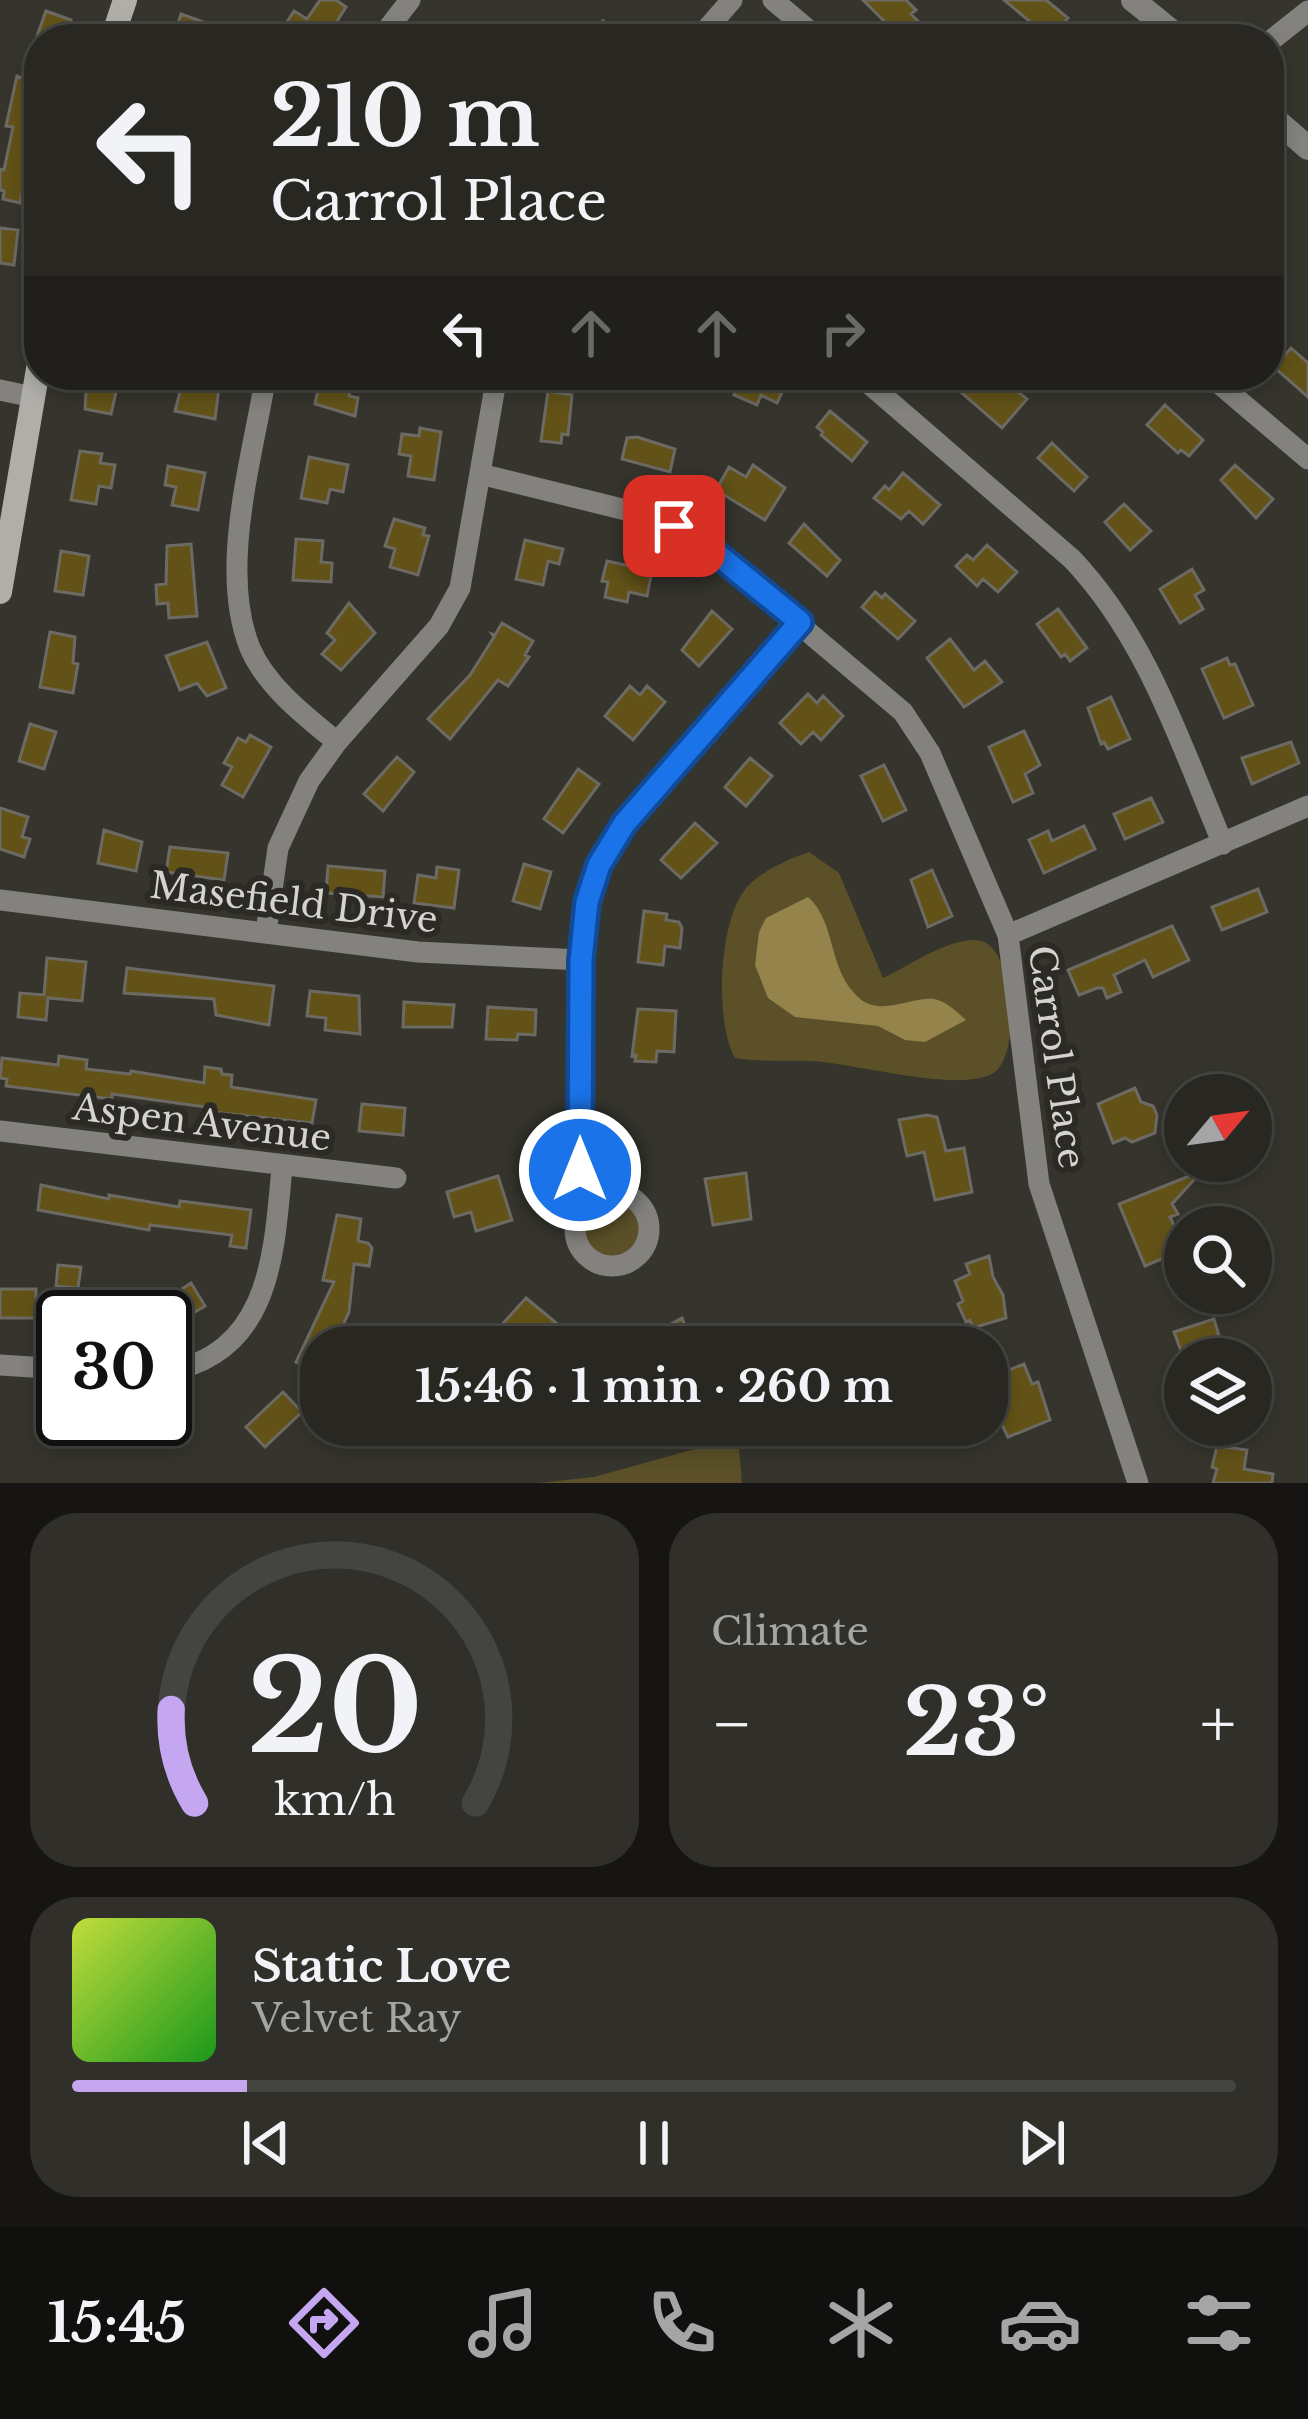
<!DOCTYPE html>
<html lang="en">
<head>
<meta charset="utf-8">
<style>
	body { margin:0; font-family:"Libre Baskerville",serif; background:#302f2a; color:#f1f3f6; height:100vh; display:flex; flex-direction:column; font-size:45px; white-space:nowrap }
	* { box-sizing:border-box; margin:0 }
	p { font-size:39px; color:#a5a5a5 }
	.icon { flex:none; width:66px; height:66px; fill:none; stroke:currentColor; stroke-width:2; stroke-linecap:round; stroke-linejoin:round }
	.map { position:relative; height:1483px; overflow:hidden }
	.drawer { display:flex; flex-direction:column; gap:30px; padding:30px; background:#161513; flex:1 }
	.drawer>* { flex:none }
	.banner { position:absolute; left:24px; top:24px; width:1260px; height:366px; border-radius:48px; box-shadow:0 6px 18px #0003,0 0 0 3px #444440; background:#282722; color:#f1f3f6; overflow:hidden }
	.needle { width:78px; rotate:61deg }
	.fabs { position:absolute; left:1164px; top:1074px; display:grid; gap:24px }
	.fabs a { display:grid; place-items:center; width:108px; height:108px; border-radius:50%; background:#282722; box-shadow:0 6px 18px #0003,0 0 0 3px #444440; font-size:60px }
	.speed { position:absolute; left:36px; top:1290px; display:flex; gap:24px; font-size:60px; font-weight:700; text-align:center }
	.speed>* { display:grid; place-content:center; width:156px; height:156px; border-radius:50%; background:#282722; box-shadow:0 6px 18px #0003,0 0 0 3px #444440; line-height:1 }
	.speed .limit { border:6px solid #111; border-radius:18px; background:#fff; color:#111 }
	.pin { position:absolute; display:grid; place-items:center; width:102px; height:102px; color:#fff; margin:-51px; border-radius:24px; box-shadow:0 6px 18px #0006 }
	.me { position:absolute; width:132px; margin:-66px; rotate:0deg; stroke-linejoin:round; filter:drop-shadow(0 0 9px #0008) }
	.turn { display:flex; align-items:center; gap:42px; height:252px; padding:0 48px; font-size:54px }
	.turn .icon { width:156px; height:156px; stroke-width:2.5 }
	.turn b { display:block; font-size:84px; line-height:102px }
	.lanes { display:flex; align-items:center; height:114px; padding:0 48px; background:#0003; justify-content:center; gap:60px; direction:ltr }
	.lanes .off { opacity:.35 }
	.big { font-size:90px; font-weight:700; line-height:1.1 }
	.drawer .card { flex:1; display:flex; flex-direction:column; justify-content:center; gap:18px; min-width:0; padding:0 42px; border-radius:48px; background:#302f2a }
	.drawer .dial { align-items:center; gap:0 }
	.dial svg { height:312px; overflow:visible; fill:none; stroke:#444440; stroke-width:7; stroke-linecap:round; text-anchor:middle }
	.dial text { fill:#f1f3f6; stroke:none }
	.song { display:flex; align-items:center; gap:36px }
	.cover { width:144px; height:144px; border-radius:18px; background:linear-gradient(135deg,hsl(70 70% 55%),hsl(120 70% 35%)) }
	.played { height:12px; border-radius:6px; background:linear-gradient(90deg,#c5a6f0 15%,#444440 15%) }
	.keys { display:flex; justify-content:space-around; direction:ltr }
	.heat { display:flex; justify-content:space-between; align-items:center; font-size:66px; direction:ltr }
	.drawer .tiles { flex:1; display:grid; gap:30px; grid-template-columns:1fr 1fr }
	.card:last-child { grid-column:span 2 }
	.trip { position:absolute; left:300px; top:1326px; width:708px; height:120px; border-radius:48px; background:#282722; box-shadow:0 6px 18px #0003,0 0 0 3px #444440; font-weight:700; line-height:120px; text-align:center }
	.tab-bar { display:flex; height:192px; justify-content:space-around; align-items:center; background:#10100e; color:#a5a5a5 }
	.tab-bar .icon { width:84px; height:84px }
	.tab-bar .on { color:#c5a6f0 }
	.tab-bar b { font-size:54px; color:#f1f3f6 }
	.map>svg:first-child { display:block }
	.green { fill:#5b5028 }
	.water { fill:#94834b }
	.building { fill:#625218; stroke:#6c6a63; stroke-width:3 }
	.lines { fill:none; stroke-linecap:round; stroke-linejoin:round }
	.minor { stroke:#83827f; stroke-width:21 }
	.tertiary { stroke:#83827f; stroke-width:24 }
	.secondary { stroke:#b0aea9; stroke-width:24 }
	.route-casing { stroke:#114b97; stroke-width:30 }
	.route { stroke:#1a73e8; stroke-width:21 }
	.labels { text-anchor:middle; stroke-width:12; stroke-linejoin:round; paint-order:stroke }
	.street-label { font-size:36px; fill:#d5d3cf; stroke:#2b2a24 }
</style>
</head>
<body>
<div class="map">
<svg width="1308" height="1483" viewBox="0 0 1308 1483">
	<rect width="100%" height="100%" fill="#35342d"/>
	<path class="green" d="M 809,852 L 839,873 L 883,978 C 909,966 946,939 976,940 C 1015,940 1023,1058 992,1074 C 955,1093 851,1062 809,1061 C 784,1060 760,1062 735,1058 C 714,1022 718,913 750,884 C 766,869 789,859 809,852 Z
		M581 1230a31 31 0 1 1 62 0a31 31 0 1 1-62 0Z
		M 738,1437 L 742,1483 L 538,1483 L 594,1477 Z"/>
	<path class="water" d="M 808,897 C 837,923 827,969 859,998 C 881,1017 909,997 934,999 C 946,1001 957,1012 966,1020 L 925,1042 L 905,1040 L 878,1026 L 795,1017 L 768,998 L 755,965 L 759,932 L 766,918 Z"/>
	<path class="building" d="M 320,0 L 336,0 L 346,7 L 326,39 L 300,39 L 283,28 L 294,11 L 307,19 Z
		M 863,0 L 906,0 L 916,10 L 911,14 L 921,24 L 902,39 Z
		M 1004,0 L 1046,0 L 1068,18 L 1051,39 Z
		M 46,11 L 71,20 L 64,39 L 39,39 L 39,133 L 35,132 L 20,203 L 3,199 L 4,191 L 0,190 L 0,169 L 4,170 L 13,127 L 6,126 L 17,76 L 22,78 Z
		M 181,14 L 206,23 L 200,39 L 173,39 Z
		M 603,21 L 624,39 L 588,39 Z
		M 0,228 L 18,230 L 14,265 L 0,263 Z
		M 1291,348 L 1308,363 L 1308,397 L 1274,367 Z
		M 87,375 L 120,375 L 111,414 L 85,409 Z
		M 195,375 L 220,380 L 215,419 L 175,411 L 182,384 L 193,386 Z
		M 321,375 L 352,378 L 349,396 L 358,398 L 355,416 L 315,404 Z
		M 405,375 L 451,375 L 449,391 L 405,385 Z
		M 744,375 L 777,375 L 788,380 L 777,403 L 761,395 L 757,405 L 734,395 Z
		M 968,375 L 981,375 L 994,387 L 1001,379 L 1027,399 L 1002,428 L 956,388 Z
		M 548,391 L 572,395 L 568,435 L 562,434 L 561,443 L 541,441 Z
		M 1165,405 L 1203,440 L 1189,456 L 1181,450 L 1178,453 L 1147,425 Z
		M 830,411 L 867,442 L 852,461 L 821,435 L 823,432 L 817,427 Z
		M 420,428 L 441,432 L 434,480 L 408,476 L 411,456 L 399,454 L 402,434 L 419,436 Z
		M 637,437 L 675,449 L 670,472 L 622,459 L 627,438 Z
		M 1052,443 L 1087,477 L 1074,491 L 1038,458 Z
		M 80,451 L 102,454 L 100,463 L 115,465 L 111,488 L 99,486 L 96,504 L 71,500 Z
		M 309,457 L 348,465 L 343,492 L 330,489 L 327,503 L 301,498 Z
		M 753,465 L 785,488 L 765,520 L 716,490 L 729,467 L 746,477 Z
		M 1235,465 L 1273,499 L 1256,518 L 1221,480 Z
		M 168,466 L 205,473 L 198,510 L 172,505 L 176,487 L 165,485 Z
		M 903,473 L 940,505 L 923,524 L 909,511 L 901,519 L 874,498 L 885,486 L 889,490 Z
		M 1124,504 L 1151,531 L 1130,550 L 1105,522 Z
		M 394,519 L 425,528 L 423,535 L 429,536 L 418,575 L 390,567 L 395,549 L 385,546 Z
		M 804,524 L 840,560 L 827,576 L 789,543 Z
		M 296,539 L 323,541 L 321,562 L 332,563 L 331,582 L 293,580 Z
		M 525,540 L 563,549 L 559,564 L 548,561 L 543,585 L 516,579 Z
		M 191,544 L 197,616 L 169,618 L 168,603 L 157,604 L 156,585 L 166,584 L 167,546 Z
		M 987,545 L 1017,572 L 998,592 L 983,579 L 977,586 L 956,566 L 967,555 L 973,560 Z
		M 61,551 L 89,556 L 83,595 L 55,591 Z
		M 607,561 L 652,571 L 647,596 L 629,592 L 627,602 L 605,597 L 608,582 L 602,581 Z
		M 1192,569 L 1204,590 L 1195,595 L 1203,609 L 1180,623 L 1160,589 Z
		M 875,592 L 882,598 L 885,594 L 915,621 L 898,639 L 862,607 Z
		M 349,603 L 375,633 L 341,670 L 322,654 L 335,640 L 327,633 Z
		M 1058,609 L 1087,648 L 1070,661 L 1065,654 L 1061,657 L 1037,624 Z
		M 712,611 L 732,629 L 699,666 L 682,650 Z
		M 502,623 L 533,641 L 525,655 L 529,657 L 508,686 L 498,680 L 450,739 L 428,719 L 470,675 L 494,637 L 492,634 L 495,635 Z
		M 50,632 L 75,637 L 73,663 L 78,664 L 73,693 L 40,687 Z
		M 950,639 L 974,670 L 985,661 L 1002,682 L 964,707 L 927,658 Z
		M 207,642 L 226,688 L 207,696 L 197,683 L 180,690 L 166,656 Z
		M 1227,658 L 1230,665 L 1235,664 L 1253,705 L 1224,718 L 1202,669 Z
		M 630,686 L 640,695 L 647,686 L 665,702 L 633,740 L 605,716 Z
		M 808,694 L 817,703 L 823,696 L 843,716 L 821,740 L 813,732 L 801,744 L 780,723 Z
		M 1111,697 L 1130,739 L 1108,749 L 1104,742 L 1101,744 L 1088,708 Z
		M 30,724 L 56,732 L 44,769 L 19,761 Z
		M 1024,731 L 1040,765 L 1025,774 L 1033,793 L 1013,802 L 989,747 Z
		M 250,735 L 271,747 L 243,797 L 222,785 L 232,767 L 224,763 L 238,738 L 246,742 Z
		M 1291,742 L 1299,763 L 1252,784 L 1242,758 Z
		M 397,757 L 414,772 L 383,811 L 364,794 Z
		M 750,758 L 772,776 L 746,806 L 725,787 Z
		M 884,765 L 906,810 L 883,821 L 861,776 Z
		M 578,769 L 599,784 L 563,833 L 544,819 Z
		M 1151,798 L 1163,822 L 1125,839 L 1114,814 Z
		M 0,808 L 28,817 L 22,837 L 30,839 L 24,857 L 0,849 Z
		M 695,823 L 717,843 L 681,878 L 661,860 Z
		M 1084,826 L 1095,849 L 1044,873 L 1029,840 L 1048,831 L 1052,841 Z
		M 104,830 L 142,842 L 136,871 L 98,863 Z
		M 170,847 L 228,853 L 224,880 L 166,872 Z
		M 524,864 L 551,872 L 540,909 L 513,901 Z
		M 328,866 L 385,871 L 383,897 L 326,893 Z
		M 437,867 L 459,870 L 454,908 L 414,903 L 418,875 L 436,878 Z
		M 932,870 L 952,916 L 928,927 L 911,880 Z
		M 1258,889 L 1267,912 L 1222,930 L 1212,907 Z
		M 644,911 L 667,914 L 666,920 L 679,922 L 682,928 L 680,948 L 665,946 L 663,965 L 638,962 Z
		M 1172,926 L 1189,960 L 1153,977 L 1145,960 L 1114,975 L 1121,992 L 1107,998 L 1103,988 L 1097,988 L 1079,995 L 1068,970 Z
		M 47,958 L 86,962 L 82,1001 L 48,998 L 46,1020 L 18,1017 L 20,993 L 44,995 Z
		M 127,968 L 274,986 L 269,1025 L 216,1015 L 214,999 L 124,993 Z
		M 310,991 L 359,996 L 360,1034 L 325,1030 L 326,1018 L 307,1016 Z
		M 404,1002 L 454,1005 L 452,1027 L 403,1027 Z
		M 488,1007 L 536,1010 L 535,1035 L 518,1034 L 517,1040 L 486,1039 Z
		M 638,1009 L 676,1011 L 674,1052 L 657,1051 L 656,1062 L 635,1061 L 636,1055 L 632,1056 Z
		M 59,1056 L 87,1060 L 86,1069 L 130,1074 L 131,1071 L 204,1083 L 205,1067 L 221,1069 L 222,1074 L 232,1075 L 231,1087 L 316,1100 L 312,1123 L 213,1112 L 213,1108 L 112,1094 L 112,1099 L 6,1086 L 7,1079 L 0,1078 L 2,1058 L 58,1065 Z
		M 1135,1088 L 1141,1102 L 1153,1106 L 1157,1115 L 1155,1133 L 1132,1142 L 1125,1138 L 1113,1143 L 1098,1104 Z
		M 362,1104 L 405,1108 L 403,1135 L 359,1131 Z
		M 927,1115 L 937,1117 L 946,1151 L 964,1148 L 972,1192 L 935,1200 L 924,1152 L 907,1156 L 899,1120 Z
		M 1202,1171 L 1172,1204 L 1178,1214 L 1170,1217 L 1185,1249 L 1145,1266 L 1119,1204 Z
		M 746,1173 L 751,1219 L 713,1225 L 705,1179 Z
		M 498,1176 L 512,1220 L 476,1231 L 471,1212 L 454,1217 L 447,1192 Z
		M 41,1185 L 109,1199 L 109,1195 L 179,1207 L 180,1201 L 251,1210 L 246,1248 L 230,1246 L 232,1235 L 150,1225 L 149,1230 L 38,1210 Z
		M 337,1215 L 361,1219 L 358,1241 L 368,1243 L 372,1248 L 369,1266 L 354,1264 L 349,1312 L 333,1347 L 321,1347 L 321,1373 L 296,1362 L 334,1282 L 323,1280 Z
		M 989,1256 L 993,1277 L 1003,1295 L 1006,1318 L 973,1328 L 970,1320 L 966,1322 L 958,1304 L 963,1301 L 955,1281 L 970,1274 L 966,1264 Z
		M 58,1265 L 81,1267 L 78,1288 L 56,1286 Z
		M 191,1283 L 205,1306 L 180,1321 L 188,1333 L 176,1341 L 165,1325 L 165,1317 L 131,1317 L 152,1304 L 147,1297 L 160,1289 L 166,1299 Z
		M 0,1289 L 36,1289 L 36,1318 L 0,1318 Z
		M 69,1294 L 112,1300 L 110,1317 L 66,1317 Z
		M 526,1298 L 572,1336 L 562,1347 L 516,1347 L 497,1330 Z
		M 682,1318 L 694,1347 L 622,1347 L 655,1333 Z
		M 1214,1319 L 1226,1359 L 1184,1359 L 1174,1332 Z
		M 1024,1364 L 1032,1384 L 1038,1382 L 1050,1420 L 1008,1437 L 987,1395 L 987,1379 Z
		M 283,1392 L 302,1412 L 265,1447 L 246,1427 Z
		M 1217,1446 L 1247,1450 L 1244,1469 L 1273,1474 L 1272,1483 L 1213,1483 L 1217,1469 L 1212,1467 Z"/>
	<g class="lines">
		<path class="minor" d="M 773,0 L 819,39
			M 380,39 L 410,0
			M 698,39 L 732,0
			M 1269,42 L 1308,11
			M 266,375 C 253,456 218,569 250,648 C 266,686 305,716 337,742
			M 859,375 L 1072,559 C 1147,638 1181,745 1223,844
			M 1209,375 L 1308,459
			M 0,390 L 33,397
			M 480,474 L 650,516 L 697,538 L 903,712 L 930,753 L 1008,935 L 1039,1184 L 1138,1483
			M 0,900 L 418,952 L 581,960
			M 266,932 L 278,848 L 309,781 L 337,742 L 439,626 L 460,588 L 497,375
			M 1008,935 L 1308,806
			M 0,1131 L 396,1178
			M575 1229a37 37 0 1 1 74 0a37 37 0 1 1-74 0Z
			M 589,1199 L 580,1170 L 581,960 L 587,902 L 599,865 L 624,824 L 800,622
			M 0,1365 L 63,1369
			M 165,1372 C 272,1354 274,1252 282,1167"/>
		<path class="tertiary" d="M 1133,0 L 1181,39
			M 1269,114 L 1308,148"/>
		<path class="secondary" d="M 112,39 L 125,0
			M 0,592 L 39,363"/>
	</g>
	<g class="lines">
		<g class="route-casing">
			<path id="route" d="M 580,1170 L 581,960 L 587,902 L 599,865 L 624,824 L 800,622 L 697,538 L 674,526"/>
		</g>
		<use href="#route" class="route"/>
	</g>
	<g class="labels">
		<g class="street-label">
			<text transform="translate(294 902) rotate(7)" y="13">Masefield Drive</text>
			<text transform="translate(1057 1057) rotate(82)" y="13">Carrol Place</text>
			<text transform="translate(202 1122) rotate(7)" y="13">Aspen Avenue</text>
		</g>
	</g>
</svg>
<div class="fabs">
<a><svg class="needle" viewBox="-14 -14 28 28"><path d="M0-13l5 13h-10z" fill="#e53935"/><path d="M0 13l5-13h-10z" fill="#a5a5a5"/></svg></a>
<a><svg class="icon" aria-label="search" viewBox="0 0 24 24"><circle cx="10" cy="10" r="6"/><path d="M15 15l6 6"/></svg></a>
<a><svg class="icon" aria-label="layers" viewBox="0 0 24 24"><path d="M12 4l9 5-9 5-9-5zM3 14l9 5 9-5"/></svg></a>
</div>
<div class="speed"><div class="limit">30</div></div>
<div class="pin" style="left:674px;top:526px;background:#d93025"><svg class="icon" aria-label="arrive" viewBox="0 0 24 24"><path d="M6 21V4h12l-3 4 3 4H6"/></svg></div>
<svg class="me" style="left:580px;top:1170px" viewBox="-20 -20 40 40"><circle r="17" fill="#1a73e8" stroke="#fff" stroke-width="3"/><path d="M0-11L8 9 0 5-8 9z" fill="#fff"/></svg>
<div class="trip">15:46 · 1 min · 260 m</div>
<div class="banner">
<div class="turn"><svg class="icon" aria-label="left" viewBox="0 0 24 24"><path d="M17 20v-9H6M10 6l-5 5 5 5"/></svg><div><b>210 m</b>Carrol Place</div></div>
<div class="lanes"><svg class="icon" aria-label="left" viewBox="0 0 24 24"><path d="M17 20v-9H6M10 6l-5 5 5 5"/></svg><svg class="icon off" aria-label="ahead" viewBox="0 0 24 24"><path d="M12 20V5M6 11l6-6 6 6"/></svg><svg class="icon off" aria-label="ahead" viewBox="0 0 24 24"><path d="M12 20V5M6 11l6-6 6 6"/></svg><svg class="icon off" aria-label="right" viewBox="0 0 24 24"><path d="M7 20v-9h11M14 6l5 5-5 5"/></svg></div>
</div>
</div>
<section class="drawer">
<div class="tiles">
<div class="card dial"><svg viewBox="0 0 100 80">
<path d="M14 69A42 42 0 1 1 86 69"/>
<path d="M14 69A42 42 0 0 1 8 45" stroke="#c5a6f0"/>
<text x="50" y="56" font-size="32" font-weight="700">20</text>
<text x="50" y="72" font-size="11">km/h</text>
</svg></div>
<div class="card"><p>Climate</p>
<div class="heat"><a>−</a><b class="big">23°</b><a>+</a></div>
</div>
<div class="card">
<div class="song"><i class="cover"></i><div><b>Static Love</b><p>Velvet Ray</p></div></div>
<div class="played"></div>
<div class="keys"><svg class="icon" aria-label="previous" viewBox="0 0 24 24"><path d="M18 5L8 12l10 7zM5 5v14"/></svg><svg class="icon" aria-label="pause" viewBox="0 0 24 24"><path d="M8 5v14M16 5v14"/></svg><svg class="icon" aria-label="next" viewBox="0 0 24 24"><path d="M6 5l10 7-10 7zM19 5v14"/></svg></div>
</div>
</div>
</section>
<nav class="tab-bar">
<b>15:45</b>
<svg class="icon on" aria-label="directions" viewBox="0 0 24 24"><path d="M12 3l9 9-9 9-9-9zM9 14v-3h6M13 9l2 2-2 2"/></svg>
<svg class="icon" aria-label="music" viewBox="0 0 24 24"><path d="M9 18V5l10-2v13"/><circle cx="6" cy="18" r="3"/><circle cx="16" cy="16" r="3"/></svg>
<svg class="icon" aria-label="phone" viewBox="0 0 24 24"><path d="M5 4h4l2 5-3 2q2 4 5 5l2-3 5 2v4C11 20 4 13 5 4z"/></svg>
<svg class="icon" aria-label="climate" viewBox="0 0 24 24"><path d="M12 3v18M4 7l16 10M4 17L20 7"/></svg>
<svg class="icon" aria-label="car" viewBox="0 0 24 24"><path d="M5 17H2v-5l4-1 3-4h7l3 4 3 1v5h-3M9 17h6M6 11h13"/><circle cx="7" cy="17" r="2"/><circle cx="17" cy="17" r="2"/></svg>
<svg class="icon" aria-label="filters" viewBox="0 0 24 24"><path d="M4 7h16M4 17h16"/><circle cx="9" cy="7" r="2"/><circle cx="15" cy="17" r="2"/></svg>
</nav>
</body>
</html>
